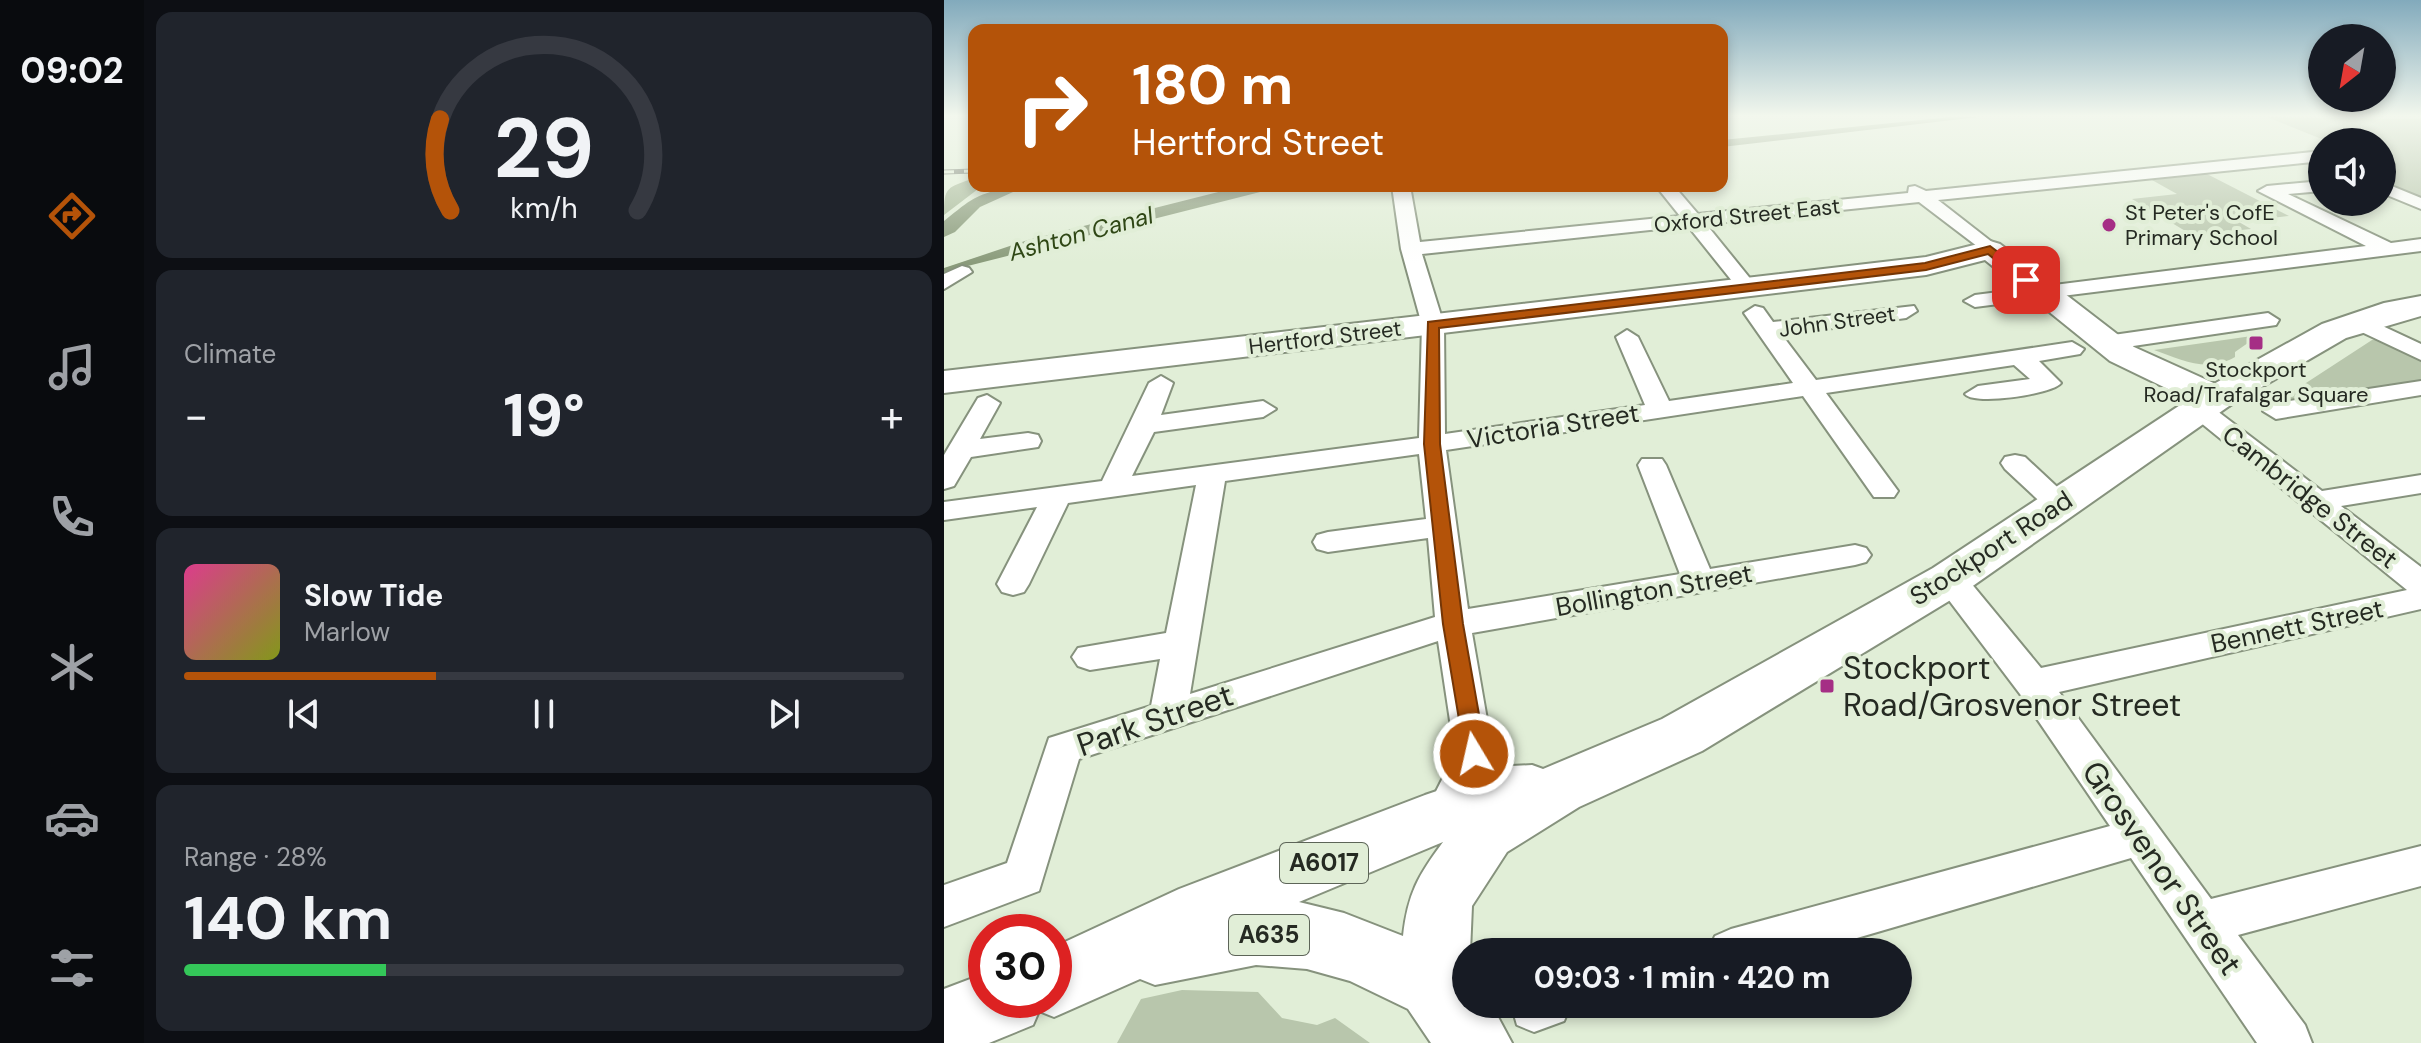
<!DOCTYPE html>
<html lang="en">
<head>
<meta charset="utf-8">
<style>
	body { margin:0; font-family:"DM Sans",sans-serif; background:#20242c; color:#f1f3f6; height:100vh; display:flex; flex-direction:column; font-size:30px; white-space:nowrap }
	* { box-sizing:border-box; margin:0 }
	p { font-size:26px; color:#9ea1a6 }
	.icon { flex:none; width:44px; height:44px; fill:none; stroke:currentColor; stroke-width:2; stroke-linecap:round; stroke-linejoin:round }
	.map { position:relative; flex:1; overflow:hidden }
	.details { display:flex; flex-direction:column; gap:12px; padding:12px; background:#0d0f14; width:800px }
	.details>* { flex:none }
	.banner { position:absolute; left:24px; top:24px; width:760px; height:168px; border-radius:16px; box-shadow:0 4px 12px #0003; background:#b45309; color:#fff; overflow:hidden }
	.needle { width:52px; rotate:211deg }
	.buttons { position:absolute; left:1364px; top:24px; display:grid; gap:16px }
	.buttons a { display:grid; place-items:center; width:88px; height:88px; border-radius:50%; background:#171b24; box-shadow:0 4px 12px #0003; font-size:40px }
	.speed { position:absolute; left:24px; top:914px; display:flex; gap:16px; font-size:40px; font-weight:700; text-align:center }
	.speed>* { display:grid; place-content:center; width:104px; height:104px; border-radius:50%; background:#171b24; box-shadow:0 4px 12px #0003; line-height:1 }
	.speed .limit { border:12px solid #d22; background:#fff; color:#111 }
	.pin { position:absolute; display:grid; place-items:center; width:68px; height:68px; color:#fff; margin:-34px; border-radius:16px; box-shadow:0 4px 12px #0006 }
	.me { position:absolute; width:88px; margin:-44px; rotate:351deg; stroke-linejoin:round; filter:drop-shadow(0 0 6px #0008) }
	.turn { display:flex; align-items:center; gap:28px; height:168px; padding:0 32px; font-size:36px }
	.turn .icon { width:104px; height:104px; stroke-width:2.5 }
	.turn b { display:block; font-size:56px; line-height:68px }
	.big { font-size:60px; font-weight:700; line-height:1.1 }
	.details .tile { flex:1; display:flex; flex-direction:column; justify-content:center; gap:12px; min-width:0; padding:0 28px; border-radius:16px; background:#20242c }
	.details .dial { align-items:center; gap:0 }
	.dial svg { height:208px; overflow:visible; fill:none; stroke:#363941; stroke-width:7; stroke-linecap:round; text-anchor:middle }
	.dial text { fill:#f1f3f6; stroke:none }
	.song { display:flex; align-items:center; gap:24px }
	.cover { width:96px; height:96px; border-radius:12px; background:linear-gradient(135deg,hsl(330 70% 55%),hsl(70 70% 35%)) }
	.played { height:8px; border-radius:4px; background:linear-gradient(90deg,#b45309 35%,#363941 35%) }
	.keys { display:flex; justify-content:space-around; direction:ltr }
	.heat { display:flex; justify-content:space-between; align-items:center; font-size:44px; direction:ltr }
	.charge { height:12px; border-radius:6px; background:linear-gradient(90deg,#34c759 28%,#363941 0) }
	.trip { position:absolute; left:508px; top:938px; width:460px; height:80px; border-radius:40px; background:#171b24; box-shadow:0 4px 12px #0003; font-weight:700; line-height:80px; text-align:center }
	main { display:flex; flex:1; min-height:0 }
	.menu { display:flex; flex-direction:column; width:144px; justify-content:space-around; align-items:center; background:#090b0e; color:#9ea1a6 }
	.menu .icon { width:56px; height:56px }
	.menu .current { color:#b45309 }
	.menu b { font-size:36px; color:#f1f3f6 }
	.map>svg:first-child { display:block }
	.green { fill:#b8c6ac }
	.forest { fill:#a5b796 }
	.water { fill:#8a9b7b }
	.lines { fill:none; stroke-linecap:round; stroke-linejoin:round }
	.street-casing { stroke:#86927d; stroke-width:4 }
	.secondary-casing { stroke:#86927d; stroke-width:4 }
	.highway-casing { stroke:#86927d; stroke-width:4 }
	.street { fill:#fff; fill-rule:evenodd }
	.secondary { fill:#fff; fill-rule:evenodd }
	.highway { fill:#fff; fill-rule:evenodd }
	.rail-casing { stroke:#6e7668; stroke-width:5 }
	.rail { stroke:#e1eed7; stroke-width:3; stroke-dasharray:10; stroke-linecap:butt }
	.route { fill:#b45309; stroke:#753606; stroke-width:2 }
	.poi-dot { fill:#a52e85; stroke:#e1eed7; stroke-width:3 }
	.labels { text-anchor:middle; stroke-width:8; stroke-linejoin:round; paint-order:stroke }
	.far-poi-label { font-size:22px; fill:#252a22; stroke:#e1eed7; text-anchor:start }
	.far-street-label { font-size:22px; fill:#252a22; stroke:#e1eed7 }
	.far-water-label { font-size:24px; font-style:italic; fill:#2f4715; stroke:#e1eed7 }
	.shield { fill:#e1eed7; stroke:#5d6558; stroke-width:2 }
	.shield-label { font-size:24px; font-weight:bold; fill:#252a22 }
	.street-label { font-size:26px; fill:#252a22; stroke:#e1eed7 }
	.near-poi-label { font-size:32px; fill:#252a22; stroke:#e1eed7; text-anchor:start }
	.near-street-label { font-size:32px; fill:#252a22; stroke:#e1eed7 }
</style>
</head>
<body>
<main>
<nav class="menu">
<b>09:02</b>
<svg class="icon current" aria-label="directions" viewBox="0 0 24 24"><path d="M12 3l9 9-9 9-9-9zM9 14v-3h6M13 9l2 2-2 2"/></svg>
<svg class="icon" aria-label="music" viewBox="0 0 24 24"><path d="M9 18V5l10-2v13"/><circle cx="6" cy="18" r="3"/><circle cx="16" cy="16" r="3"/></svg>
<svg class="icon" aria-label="phone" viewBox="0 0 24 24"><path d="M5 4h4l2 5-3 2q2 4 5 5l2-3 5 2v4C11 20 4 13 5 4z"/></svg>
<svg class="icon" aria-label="climate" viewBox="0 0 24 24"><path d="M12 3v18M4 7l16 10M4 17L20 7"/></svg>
<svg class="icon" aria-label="car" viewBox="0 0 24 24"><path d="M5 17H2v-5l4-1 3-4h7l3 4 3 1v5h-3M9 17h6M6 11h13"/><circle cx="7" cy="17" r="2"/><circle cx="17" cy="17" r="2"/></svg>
<svg class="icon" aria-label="filters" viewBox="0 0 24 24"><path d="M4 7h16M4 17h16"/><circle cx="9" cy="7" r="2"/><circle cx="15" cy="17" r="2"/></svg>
</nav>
<section class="details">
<div class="tile dial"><svg viewBox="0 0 100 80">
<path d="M14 69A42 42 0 1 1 86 69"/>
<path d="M14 69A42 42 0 0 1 10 34" stroke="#b45309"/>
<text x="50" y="56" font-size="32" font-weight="700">29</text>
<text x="50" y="72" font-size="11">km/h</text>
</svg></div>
<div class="tile"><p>Climate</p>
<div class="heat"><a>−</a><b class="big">19°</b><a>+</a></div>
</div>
<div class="tile">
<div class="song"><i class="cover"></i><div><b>Slow Tide</b><p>Marlow</p></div></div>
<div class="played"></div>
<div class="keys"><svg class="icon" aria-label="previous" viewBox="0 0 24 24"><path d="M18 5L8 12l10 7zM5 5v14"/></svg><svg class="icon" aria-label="pause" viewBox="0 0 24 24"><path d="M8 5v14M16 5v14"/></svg><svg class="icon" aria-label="next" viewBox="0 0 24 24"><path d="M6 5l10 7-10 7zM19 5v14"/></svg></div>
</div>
<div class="tile"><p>Range · 28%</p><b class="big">140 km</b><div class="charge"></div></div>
</section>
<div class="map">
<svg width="1477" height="1043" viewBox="0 0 1477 1043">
	<rect width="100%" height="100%" fill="#e1eed7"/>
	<path class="green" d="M 1323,117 L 1477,119 L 1477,200 L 1438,183 L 1438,142 L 1385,142 Z
		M 1263,174 L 1345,216 L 1295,222 L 1307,229 L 1248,235 L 1188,199 L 1233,194 L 1208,180 Z
		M 1308,336 L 1311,338 L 1291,352 L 1291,357 C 1263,373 1238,360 1210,350 Z
		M 1428,340 L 1442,340 L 1477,361 L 1477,382 L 1347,403 L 1339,398 Z
		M 238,990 L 314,992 L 338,1018 L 373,1025 L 391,1018 L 426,1043 L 173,1043 L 197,999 Z"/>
	<path class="forest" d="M 30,178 L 30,186 L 38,186 L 0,215 C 0,186 3,188 30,178 Z"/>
	<path class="water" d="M 1007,117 L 1034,117 L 778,147 L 778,140 Z
		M 64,186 L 82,186 L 36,207 L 11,232 L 0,237 L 0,221 C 30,197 27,198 64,186 Z
		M 298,186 L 340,186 L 0,272 L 0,268 L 84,240 Z"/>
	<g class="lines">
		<g class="street-casing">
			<path id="street" d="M 1378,151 L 1378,161 L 994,200 L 1053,246 L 1056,250 L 1053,254 L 1046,256 L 975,202 L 762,224 L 813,287 L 803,293 L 796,291 L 744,226 L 478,254 L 500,325 L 501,434 L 701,405 L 672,337 L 683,330 L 694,337 L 725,401 L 849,383 L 800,313 L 811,306 L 819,308 L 829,322 L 970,306 L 973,311 L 962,318 L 838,335 L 872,380 L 1128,342 L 1140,349 L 1136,354 L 1095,361 L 1117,383 C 1109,394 1030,406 1021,394 L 1034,386 L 1086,379 L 1070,365 L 882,393 L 954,491 L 950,497 L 930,497 L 859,396 L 502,450 L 524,609 L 736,574 L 694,465 L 698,459 L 718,459 L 722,465 L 766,569 L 911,545 L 922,548 L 927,555 L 922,562 L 911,565 L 528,633 L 549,754 L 517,826 L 502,831 L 487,826 L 481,813 L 511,754 L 494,641 L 135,759 L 95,891 L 0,927 L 0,885 L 63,863 L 105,738 L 207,706 L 216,659 L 146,670 L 134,666 L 128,657 L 134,648 L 222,633 L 252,485 L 124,503 L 85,584 L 80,592 L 69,595 L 58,592 L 53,584 L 93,507 L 0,520 L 0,502 L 158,481 L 205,383 L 217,376 L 229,383 L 217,415 L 319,401 L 332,409 L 319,417 L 210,432 L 188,476 L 475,438 L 478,325 L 457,249 L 448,186 L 466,186 L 476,242 L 736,216 L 712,186 L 730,186 L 754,214 L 964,193 L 965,187 L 971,186 L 982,191 ZM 475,454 L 482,519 L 384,532 L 373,535 L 369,542 L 373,549 L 384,552 L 484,538 L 491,617 L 246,694 L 281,481 Z
				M 1378,181 L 1378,191 L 1344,194 L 1447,243 L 1477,239 L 1477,251 L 1031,307 L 1020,301 L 1031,295 L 1422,246 L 1314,191 L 1323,186 Z
				M 1438,182 L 1477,198 L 1477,209 L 1438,193 Z
				M 18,266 L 25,268 L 28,272 L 0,289 L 0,274 Z
				M 1324,313 L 1335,320 L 1332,325 L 1162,350 L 1150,343 L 1162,336 Z
				M 1415,315 L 1477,344 L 1477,360 L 1407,327 L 1404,322 L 1407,317 Z
				M 1477,381 L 1477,395 L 1332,419 L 1319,411 L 1332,403 Z
				M 43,395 L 56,403 L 36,439 L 84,433 L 94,435 L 97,441 L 94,447 L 27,457 L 10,486 L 0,489 L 0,455 L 34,398 Z
				M 1255,401 L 1264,404 L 1378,491 L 1477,475 L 1477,493 L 1397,506 L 1477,567 L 1477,609 L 1115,692 L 1267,899 L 1477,846 L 1477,886 L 1294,935 L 1361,1025 L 1368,1043 L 1313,1043 L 1187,858 L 865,952 L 764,952 L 771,936 L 787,929 L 1166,826 L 1076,694 L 995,587 L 990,579 L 995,571 L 1006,568 L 1017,571 L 1097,668 L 1463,590 L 1246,414 L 1242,409 Z
				M 1071,455 L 1081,457 L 1125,498 L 1130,504 L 1125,510 L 1105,510 L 1061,469 L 1057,463 L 1061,457 Z
				M 567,1004 L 627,1004 L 620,1021 L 590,1032 L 573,1025 Z"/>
		</g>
		<g class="secondary-casing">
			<path id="secondary" d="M 1046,241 L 1056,244 L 1190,347 L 1285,390 L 1291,398 L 1285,406 L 1272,409 L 1259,406 L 1166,361 L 1041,260 L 982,275 L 0,393 L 0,371 L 982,257 Z"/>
		</g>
		<g class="highway-casing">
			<path id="highway" d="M 1477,296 L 1477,316 L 1402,338 L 1285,406 L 1023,590 L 758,751 L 635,807 L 563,852 L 528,906 L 526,952 L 522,952 L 522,1004 L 547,1004 L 568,1043 L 487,1043 L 464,1009 L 406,981 L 363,969 L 312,965 L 211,985 L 196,979 L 110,1017 L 95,1011 L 89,1025 L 45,1043 L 0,1043 L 0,989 L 42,973 L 42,1000 L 110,1000 L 110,947 L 235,889 L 481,795 L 567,766 L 588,765 L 599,769 L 718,719 L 989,568 L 1259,390 L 1378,324 L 1440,303 ZM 499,842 C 474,876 464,893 459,936 L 400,913 L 355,902 Z"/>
		</g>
		<use href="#street" class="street"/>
		<use href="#secondary" class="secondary"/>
		<use href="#highway" class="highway"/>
		<g class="rail-casing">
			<path id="rail" d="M 0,172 L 30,171"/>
		</g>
		<use href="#rail" class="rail"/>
	</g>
	<linearGradient id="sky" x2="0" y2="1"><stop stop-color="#82aabc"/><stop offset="0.44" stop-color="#f2f7ed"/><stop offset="1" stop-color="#f2f7ed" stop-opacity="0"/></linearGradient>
	<rect width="1477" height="263" fill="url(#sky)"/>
	<path class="route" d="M 1046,246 L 1087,277 L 1087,282 L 1078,282 L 1044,254 L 982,270 L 495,328 L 496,444 L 519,624 L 542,754 L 538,761 L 530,764 L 522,761 L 499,624 L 480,444 L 484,322 L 981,263 Z"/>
	<g class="poi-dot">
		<circle cx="1165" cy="225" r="8"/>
		<rect x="1304" y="335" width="16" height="16" rx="4"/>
		<rect x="875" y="678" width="16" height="16" rx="4"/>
	</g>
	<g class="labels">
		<g class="far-poi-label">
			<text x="1181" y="220">St Peter's CofE<tspan x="1181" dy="25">Primary School</tspan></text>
			<text x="1312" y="377" text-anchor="middle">Stockport<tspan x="1312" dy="25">Road/Trafalgar Square</tspan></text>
		</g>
		<g class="far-street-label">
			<text transform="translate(803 215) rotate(-6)" y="8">Oxford Street East</text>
			<text transform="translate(893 321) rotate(-8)" y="8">John Street</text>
			<text transform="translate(381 337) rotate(-7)" y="8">Hertford Street</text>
		</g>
		<g class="far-water-label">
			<text transform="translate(137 234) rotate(-15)" y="8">Ashton Canal</text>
		</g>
		<g class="shield">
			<rect x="336" y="843" width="88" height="40" rx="6"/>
			<rect x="285" y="915" width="80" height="40" rx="6"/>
		</g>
		<g class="shield-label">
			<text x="380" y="871">A6017</text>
			<text x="325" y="943">A635</text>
		</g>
		<g class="street-label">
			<text transform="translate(609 426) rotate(-9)" y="9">Victoria Street</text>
			<text transform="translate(1366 497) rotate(38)" y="9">Cambridge Street</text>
			<text transform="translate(1047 548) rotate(-33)" y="9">Stockport Road</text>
			<text transform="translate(710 590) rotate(-10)" y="9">Bollington Street</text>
			<text transform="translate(1353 626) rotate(-12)" y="9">Bennett Street</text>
		</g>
		<g class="near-poi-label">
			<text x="899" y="679">Stockport<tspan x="899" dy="37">Road/Grosvenor Street</tspan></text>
		</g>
		<g class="near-street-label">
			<text transform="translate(211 720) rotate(-19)" y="11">Park Street</text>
			<text transform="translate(1218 868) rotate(55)" y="11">Grosvenor Street</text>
		</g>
	</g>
</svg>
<div class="buttons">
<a><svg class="needle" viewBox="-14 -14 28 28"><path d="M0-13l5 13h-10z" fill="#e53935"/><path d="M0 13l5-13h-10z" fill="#9ea1a6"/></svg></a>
<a><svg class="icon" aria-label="sound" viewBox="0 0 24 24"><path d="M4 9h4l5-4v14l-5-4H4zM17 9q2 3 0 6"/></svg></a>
</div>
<div class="speed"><div class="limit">30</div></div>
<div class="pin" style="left:1082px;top:280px;background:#d93025"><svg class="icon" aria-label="arrive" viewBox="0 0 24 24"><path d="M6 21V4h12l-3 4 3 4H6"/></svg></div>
<svg class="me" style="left:530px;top:754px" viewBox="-20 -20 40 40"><circle r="17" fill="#b45309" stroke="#fff" stroke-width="3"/><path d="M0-11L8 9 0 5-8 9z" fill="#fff"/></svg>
<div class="trip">09:03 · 1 min · 420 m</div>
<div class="banner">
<div class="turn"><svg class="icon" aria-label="right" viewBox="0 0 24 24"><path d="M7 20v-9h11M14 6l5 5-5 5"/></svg><div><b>180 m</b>Hertford Street</div></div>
</div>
</div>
</main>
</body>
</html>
